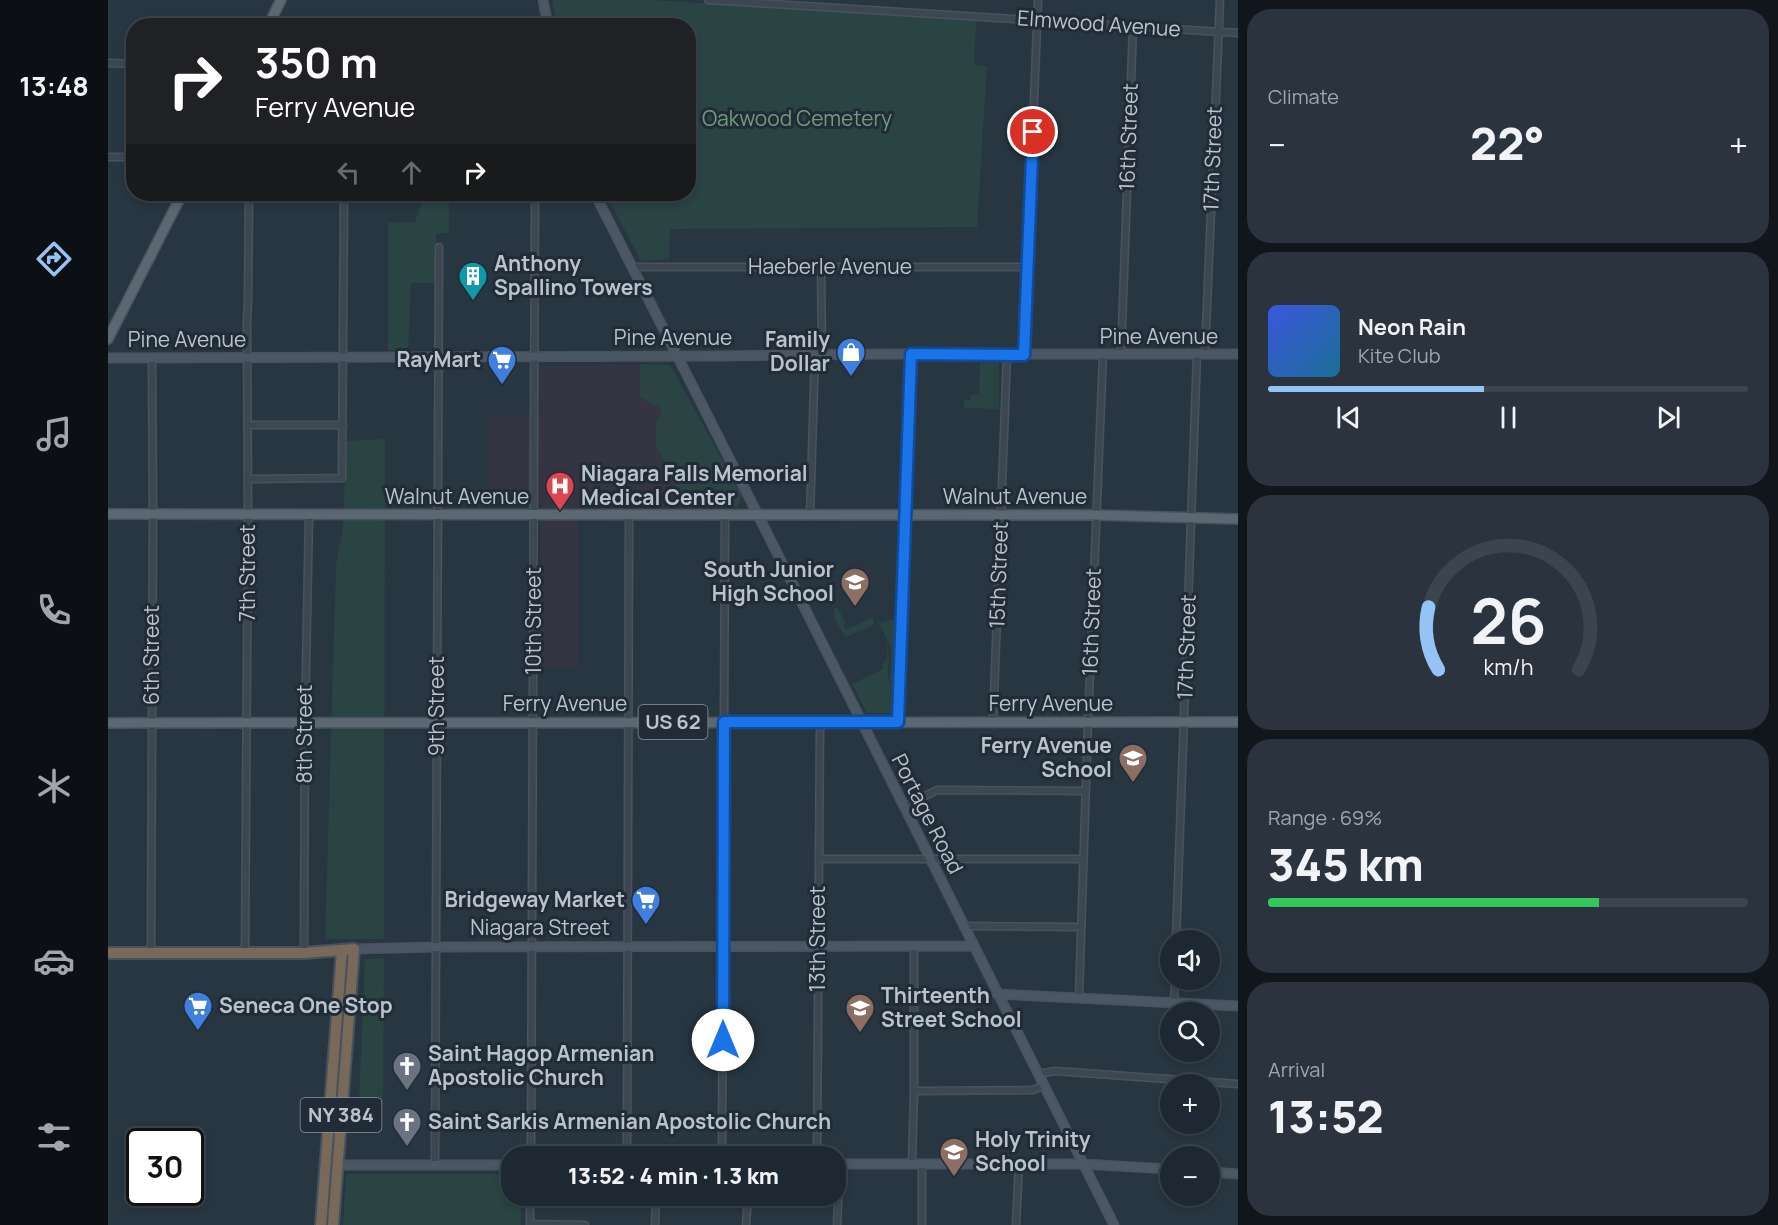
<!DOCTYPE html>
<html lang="en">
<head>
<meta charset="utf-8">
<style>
	body { margin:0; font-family:Manrope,sans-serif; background:#2b343e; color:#f1f3f6; height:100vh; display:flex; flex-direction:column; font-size:22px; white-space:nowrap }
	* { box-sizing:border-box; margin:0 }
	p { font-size:20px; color:#a1a6ac }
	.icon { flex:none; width:33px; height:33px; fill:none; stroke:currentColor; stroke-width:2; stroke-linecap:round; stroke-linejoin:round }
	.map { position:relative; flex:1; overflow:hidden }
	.sheet { display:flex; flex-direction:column; gap:9px; padding:9px; background:#10161c; width:540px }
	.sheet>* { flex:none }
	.banner { position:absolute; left:18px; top:18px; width:570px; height:183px; border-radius:24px; box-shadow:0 3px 9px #0003,0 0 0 2px #3c444d; background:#202124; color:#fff; overflow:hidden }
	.buttons { position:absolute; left:1052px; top:930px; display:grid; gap:12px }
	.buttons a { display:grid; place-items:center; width:60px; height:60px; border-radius:50%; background:#1e2832; box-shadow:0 3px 9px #0003,0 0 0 2px #3c444d; font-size:30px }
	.speed { position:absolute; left:18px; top:1128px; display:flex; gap:12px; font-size:30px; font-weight:700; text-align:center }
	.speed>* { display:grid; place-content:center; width:78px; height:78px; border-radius:50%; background:#1e2832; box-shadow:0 3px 9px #0003,0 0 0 2px #3c444d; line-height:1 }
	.speed .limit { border:3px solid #111; border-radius:9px; background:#fff; color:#111 }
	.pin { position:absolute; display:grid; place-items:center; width:51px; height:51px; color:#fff; margin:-26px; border:3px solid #fff; border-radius:50%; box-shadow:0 2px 6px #0007 }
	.me { position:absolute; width:66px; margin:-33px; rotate:0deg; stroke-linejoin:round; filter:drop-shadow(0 0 4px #0008) }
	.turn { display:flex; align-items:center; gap:21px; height:126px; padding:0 30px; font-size:27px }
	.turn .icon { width:78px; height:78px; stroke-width:2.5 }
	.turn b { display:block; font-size:42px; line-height:51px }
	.lanes { display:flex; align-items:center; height:57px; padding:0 30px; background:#0003; justify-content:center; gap:30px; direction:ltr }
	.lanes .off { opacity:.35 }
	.big { font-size:45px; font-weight:800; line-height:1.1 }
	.sheet .tile { flex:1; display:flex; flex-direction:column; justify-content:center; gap:9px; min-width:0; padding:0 21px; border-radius:24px; background:#2b343e }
	.sheet .dial { align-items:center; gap:0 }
	.dial svg { height:156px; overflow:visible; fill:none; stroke:#3c444d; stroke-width:7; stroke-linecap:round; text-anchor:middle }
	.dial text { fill:#f1f3f6; stroke:none }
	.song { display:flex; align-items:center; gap:18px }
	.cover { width:72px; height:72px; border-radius:9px; background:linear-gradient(135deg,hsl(230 70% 55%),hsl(200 70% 35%)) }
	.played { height:6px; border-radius:3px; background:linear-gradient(90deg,#96c3f5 45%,#3c444d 45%) }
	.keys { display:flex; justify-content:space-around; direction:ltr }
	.heat { display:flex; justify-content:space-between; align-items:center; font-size:33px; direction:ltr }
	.charge { height:9px; border-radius:4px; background:linear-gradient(90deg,#34c759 69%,#3c444d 0) }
	.trip { position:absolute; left:393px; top:1146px; width:345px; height:60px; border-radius:24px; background:#1e2832; box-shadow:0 3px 9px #0003,0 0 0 2px #3c444d; font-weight:800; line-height:60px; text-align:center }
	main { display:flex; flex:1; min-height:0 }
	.tab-bar { display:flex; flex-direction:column; width:108px; justify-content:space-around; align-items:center; background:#0c1014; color:#a1a6ac }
	.tab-bar .icon { width:42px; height:42px }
	.tab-bar .current { color:#96c3f5 }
	.tab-bar b { font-size:27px; color:#f1f3f6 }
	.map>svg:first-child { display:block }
	.medical { fill:#353443 }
	.green { fill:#2a4343 }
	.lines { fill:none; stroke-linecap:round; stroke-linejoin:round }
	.street-casing { stroke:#49535e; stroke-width:9 }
	.secondary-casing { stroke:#49535e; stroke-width:11 }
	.primary-casing { stroke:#49535e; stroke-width:12 }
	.highway-casing { stroke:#47525d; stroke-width:14 }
	.street { stroke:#3c4752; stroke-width:6 }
	.secondary { stroke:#4b5765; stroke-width:8 }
	.primary { stroke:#5b6772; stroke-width:9 }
	.highway { stroke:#78695a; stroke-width:10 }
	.route-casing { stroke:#114b97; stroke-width:15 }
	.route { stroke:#1a73e8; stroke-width:10 }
	.labels { text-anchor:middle; stroke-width:6; stroke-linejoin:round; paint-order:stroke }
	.shield { fill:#212c38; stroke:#8c95a0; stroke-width:1.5 }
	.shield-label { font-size:20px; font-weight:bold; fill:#bac2cc }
	.street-label { font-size:21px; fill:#bac2cc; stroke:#212c38 }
	.park-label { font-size:21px; fill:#729c77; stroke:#212c38 }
	.poi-label { font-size:21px; font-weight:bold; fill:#bac2cc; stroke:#212c38; text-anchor:start }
</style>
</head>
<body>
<main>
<nav class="tab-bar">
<b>13:48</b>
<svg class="icon current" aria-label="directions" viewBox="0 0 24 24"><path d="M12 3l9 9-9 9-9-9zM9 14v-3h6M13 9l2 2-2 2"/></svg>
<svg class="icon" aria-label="music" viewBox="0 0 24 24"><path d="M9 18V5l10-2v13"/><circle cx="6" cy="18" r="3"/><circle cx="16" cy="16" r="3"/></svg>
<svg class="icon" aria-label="phone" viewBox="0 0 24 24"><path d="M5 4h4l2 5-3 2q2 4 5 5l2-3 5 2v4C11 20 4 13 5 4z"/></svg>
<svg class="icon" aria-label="climate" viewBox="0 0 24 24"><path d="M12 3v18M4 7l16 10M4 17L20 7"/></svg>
<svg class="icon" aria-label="car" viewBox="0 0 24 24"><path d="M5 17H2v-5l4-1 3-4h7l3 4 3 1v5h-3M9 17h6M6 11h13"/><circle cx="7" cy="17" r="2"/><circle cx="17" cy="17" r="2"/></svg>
<svg class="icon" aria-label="filters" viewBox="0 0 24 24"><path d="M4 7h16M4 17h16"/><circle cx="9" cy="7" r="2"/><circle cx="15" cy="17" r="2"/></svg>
</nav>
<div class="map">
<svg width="1130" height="1225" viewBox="0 0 1130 1225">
	<rect width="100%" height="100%" fill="#283642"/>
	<path class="medical" d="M 559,365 L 564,368 L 633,498 L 631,505 L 471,506 L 470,668 L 432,667 L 433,505 L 380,505 L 380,415 L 432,415 L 432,366 Z"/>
	<path class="green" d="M 444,0 L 544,0 L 866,20 L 868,23 L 866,65 L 879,66 L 869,227 L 562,229 L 561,259 L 533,261 L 498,194 L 580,194 L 580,26 L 448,25 Z
		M 317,194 L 341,194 L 341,233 L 328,233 L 329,283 L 303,283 L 300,351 L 280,350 L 280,223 L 307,222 Z
		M 872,363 L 891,363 L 891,409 L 856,408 L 856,400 L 862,400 L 862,395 L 871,395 Z
		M 532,364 L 562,365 L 634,495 L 629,507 L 578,508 L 548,445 L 548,423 L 554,409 L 532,397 Z
		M 277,439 L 276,939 L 217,939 L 228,565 L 235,528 L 238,441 Z
		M 729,607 L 738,623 L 735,625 L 738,630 L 765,617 L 766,624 L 763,627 L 738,637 L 727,620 L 726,609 Z
		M 782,620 L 787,621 L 784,713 L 759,713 L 744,684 L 775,669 L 774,664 L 779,659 L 779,643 C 784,656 777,672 781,682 L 782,672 L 783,648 L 771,623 Z
		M 276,958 L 275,1104 L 251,1103 L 257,959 Z
		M 238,1174 L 403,1174 L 404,1196 L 413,1196 L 413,1225 L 235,1225 Z"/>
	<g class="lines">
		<g class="street-casing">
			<path id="street" d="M 600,0 L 1130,33
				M 0,63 L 26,64
				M 0,157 L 26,157
				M 713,266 L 714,355
				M 524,267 L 920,267
				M 1097,353 L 1112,0
				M 916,355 L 930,0
				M 1013,355 L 1025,27
				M 140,425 L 235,425
				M 140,479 L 234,478 L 236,194
				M 702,515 L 707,355
				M 790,722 L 803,354
				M 885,722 L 899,355
				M 796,807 L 829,790 L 978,791
				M 711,859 L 975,859
				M 855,926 L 972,927
				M 1068,940 L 1089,354
				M 43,952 L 45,515 L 44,358
				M 137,953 L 140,515 L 139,321 L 140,301 L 141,194
				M 196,953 L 197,722 L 201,515
				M 971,997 L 980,722 L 995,355
				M 1066,1003 L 1067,980
				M 930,1074 L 947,1071 L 1130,1084
				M 806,1091 L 925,1090 L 935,1086
				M 423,1156 L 427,194
				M 519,1156 L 521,515
				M 614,1156 L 617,515
				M 709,1156 L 712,722
				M 804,1164 L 806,1091 L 806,946
				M 814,1164 L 814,1225
				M 327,1165 L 331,247
				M 422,1224 L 477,1225
				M 422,1225 L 422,1196
				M 547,1225 L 548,1196
				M 638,1225 L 640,1196
				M 729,1225 L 732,1164
				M 908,1225 L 911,1164"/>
		</g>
		<g class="secondary-casing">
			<path id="secondary" d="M 435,0 L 440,26
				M 487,194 L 650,515 L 1006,1225
				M 0,358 L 609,356 L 777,354 L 1130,354
				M 246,949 L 328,947 L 865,946
				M 889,994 L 1130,1006
				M 728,1164 L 974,1164 L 1062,1169
				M 229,1165 L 404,1165
				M 1101,1172 L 1130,1174"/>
		</g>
		<g class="primary-casing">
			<path id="primary" d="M 160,26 L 173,0
				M 0,339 L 74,194
				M 0,514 L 988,515 L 1130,519
				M 0,723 L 1130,722"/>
		</g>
		<g class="highway-casing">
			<path id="highway" d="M 0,953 L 196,953 L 246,949 L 225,1225
				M 213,1225 L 234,950"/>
		</g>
		<use href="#street" class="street"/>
		<use href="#secondary" class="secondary"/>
		<use href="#primary" class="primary"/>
		<use href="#highway" class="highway"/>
	</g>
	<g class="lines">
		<g class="route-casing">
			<path id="route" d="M 615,1040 L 616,722 L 790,722 L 803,354 L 916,355 L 925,132"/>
		</g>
		<use href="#route" class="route"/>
	</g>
	<defs>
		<g id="building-pin" transform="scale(1.5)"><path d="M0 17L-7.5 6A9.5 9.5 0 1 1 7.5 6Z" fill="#0f9aa8" stroke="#212c38"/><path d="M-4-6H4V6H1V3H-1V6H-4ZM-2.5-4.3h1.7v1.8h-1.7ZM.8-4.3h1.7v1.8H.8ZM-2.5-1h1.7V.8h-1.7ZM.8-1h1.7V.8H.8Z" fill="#fff"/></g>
		<g id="shop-pin" transform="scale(1.5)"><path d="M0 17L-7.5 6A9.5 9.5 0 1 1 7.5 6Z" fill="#3f7fe0" stroke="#212c38"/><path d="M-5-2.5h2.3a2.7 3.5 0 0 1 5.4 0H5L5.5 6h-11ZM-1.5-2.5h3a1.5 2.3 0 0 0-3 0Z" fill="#fff"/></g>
		<g id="supermarket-pin" transform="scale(1.5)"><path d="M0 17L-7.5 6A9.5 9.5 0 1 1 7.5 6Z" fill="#3f7fe0" stroke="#212c38"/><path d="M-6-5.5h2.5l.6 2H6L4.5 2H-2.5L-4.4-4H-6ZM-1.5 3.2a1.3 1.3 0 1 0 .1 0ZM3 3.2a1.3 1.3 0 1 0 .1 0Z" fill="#fff"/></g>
		<g id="hospital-pin" transform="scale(1.5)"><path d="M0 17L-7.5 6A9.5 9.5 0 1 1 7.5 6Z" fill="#e0444e" stroke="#212c38"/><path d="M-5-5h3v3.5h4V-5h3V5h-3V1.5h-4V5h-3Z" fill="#fff"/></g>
		<g id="school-pin" transform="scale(1.5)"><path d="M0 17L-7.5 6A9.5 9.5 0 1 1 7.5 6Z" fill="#8d6e63" stroke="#212c38"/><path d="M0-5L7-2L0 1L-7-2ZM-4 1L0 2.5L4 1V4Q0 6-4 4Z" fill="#fff"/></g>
		<g id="church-pin" transform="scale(1.5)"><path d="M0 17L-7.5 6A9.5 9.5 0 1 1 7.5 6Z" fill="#6b7280" stroke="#212c38"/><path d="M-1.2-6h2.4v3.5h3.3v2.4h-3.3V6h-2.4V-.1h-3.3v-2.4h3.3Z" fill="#fff"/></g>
	</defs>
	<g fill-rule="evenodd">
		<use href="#building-pin" x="365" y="276"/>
		<use href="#shop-pin" x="743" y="352"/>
		<use href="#supermarket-pin" x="394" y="360"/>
		<use href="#hospital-pin" x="452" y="486"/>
		<use href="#school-pin" x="747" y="582"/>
		<use href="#school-pin" x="1025" y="758"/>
		<use href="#supermarket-pin" x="538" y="900"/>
		<use href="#supermarket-pin" x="90" y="1006"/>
		<use href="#school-pin" x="752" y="1008"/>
		<use href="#church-pin" x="299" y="1066"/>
		<use href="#church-pin" x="299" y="1122"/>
		<use href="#school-pin" x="846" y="1152"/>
	</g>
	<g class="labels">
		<g class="shield">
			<rect x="530.5" y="705" width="69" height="34" rx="4.5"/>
			<rect x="192.5" y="1098" width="81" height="34" rx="4.5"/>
		</g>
		<g class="shield-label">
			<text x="565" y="729">US 62</text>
			<text x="233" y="1122">NY 384</text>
		</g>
		<g class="street-label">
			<text transform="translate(991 24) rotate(4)" y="7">Elmwood Avenue</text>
			<text transform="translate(1021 137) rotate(-88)" y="7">16th Street</text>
			<text transform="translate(1105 159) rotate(-88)" y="7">17th Street</text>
			<text x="722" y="274">Haeberle Avenue</text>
			<text x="1051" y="344">Pine Avenue</text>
			<text x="565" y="345">Pine Avenue</text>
			<text x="79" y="347">Pine Avenue</text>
			<text x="349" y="504">Walnut Avenue</text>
			<text x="907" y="504">Walnut Avenue</text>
			<text transform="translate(140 573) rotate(-90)" y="7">7th Street</text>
			<text transform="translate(891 575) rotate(-88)" y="7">15th Street</text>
			<text transform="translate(426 621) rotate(-90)" y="7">10th Street</text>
			<text transform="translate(984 622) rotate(-88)" y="7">16th Street</text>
			<text transform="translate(1079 647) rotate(-88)" y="7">17th Street</text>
			<text transform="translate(44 655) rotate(-90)" y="7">6th Street</text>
			<text x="457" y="711">Ferry Avenue</text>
			<text x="943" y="711">Ferry Avenue</text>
			<text transform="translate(329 706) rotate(-90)" y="7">9th Street</text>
			<text transform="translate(197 734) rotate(-90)" y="7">8th Street</text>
			<text transform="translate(819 814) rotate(63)" y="7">Portage Road</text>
			<text x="432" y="935">Niagara Street</text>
			<text transform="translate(710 939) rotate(-90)" y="7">13th Street</text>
		</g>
		<g class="park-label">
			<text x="689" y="126">Oakwood Cemetery</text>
		</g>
		<g class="poi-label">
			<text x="386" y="271">Anthony<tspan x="386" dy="24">Spallino Towers</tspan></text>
			<text x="722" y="347" text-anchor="end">Family<tspan x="722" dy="24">Dollar</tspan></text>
			<text x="373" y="367" text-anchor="end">RayMart</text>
			<text x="473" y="481">Niagara Falls Memorial<tspan x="473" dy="24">Medical Center</tspan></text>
			<text x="726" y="577" text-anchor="end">South Junior<tspan x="726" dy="24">High School</tspan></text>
			<text x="1004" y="753" text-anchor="end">Ferry Avenue<tspan x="1004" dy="24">School</tspan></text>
			<text x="517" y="907" text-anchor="end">Bridgeway Market</text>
			<text x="773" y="1003">Thirteenth<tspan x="773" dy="24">Street School</tspan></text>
			<text x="111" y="1013">Seneca One Stop</text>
			<text x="320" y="1061">Saint Hagop Armenian<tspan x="320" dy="24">Apostolic Church</tspan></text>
			<text x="320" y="1129">Saint Sarkis Armenian Apostolic Church</text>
			<text x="867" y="1147">Holy Trinity<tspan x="867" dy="24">School</tspan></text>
		</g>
	</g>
</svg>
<div class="buttons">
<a><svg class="icon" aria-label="sound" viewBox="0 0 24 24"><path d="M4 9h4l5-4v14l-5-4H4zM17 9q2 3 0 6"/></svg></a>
<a><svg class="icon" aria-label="search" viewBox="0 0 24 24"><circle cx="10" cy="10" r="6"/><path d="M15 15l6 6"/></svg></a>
<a>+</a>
<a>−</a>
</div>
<div class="speed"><div class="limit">30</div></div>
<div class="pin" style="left:925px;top:132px;background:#d93025"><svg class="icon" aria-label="arrive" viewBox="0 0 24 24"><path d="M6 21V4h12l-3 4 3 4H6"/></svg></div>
<svg class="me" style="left:615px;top:1040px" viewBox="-20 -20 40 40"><circle r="19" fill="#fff"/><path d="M0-13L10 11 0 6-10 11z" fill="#1a73e8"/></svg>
<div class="trip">13:52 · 4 min · 1.3 km</div>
<div class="banner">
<div class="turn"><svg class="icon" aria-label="right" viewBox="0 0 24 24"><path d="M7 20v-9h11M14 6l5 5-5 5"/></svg><div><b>350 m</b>Ferry Avenue</div></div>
<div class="lanes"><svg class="icon off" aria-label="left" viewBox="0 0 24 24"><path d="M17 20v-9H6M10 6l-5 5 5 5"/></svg><svg class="icon off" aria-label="ahead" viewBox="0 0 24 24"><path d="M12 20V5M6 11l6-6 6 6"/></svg><svg class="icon" aria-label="right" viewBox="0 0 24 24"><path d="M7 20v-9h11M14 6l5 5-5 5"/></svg></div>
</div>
</div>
<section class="sheet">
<div class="tile"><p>Climate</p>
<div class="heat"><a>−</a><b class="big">22°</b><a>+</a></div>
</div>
<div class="tile">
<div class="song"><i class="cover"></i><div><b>Neon Rain</b><p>Kite Club</p></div></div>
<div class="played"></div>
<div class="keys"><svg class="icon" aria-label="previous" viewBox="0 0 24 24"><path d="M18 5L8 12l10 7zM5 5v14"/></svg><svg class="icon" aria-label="pause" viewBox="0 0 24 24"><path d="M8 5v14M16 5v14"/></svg><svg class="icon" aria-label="next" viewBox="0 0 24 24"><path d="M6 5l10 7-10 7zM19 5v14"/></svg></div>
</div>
<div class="tile dial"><svg viewBox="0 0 100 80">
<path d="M14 69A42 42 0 1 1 86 69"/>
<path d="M14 69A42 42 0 0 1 9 37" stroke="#96c3f5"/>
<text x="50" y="56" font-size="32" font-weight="700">26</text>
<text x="50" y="72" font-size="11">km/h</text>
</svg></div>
<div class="tile"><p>Range · 69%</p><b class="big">345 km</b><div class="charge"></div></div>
<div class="tile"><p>Arrival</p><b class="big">13:52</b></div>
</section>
</main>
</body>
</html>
